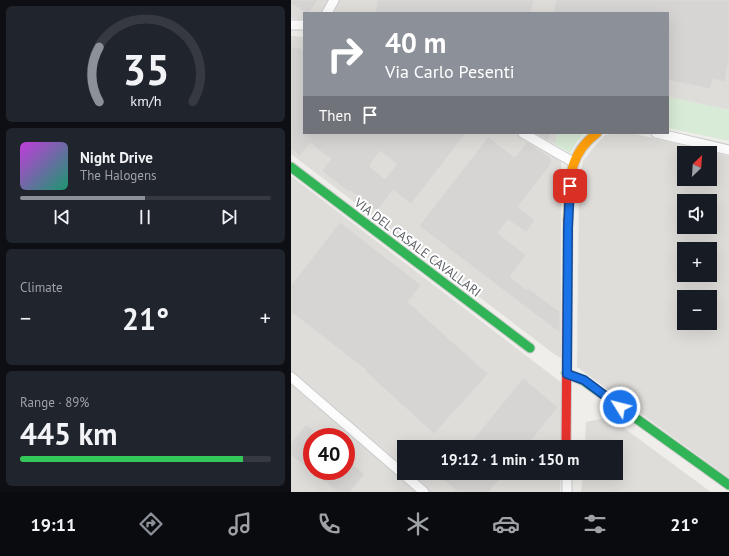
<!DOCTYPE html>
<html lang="en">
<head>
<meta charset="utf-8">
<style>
	body { margin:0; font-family:"PT Sans",sans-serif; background:#20242c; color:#f1f3f6; height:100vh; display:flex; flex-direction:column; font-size:15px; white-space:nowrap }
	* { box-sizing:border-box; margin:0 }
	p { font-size:13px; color:#9ea1a6 }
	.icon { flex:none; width:22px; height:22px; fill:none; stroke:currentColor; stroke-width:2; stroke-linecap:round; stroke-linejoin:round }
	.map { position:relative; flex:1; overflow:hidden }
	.details { display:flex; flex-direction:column; gap:6px; padding:6px; background:#0d0f14; width:291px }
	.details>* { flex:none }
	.guide { position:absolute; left:12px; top:12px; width:366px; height:122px; border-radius:0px; box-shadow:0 4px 16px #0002; background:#8c9099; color:#fff; overflow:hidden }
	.needle { width:26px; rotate:25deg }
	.buttons { position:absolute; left:386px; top:146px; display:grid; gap:8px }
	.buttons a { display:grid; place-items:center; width:40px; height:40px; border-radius:0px; background:#171b24; box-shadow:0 4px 16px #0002; font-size:20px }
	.speed { position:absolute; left:12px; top:428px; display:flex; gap:8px; font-size:20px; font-weight:700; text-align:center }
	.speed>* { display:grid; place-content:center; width:52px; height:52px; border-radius:50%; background:#171b24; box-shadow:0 4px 16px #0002; line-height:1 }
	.speed .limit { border:6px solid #d22; background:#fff; color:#111 }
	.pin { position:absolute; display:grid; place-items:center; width:34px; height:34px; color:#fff; margin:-17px; border-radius:8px; box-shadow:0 2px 6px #0006 }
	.me { position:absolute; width:44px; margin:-22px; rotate:306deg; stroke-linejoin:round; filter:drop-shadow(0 0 3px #0008) }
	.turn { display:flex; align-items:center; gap:14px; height:84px; padding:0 16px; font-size:18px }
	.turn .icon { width:52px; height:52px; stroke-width:2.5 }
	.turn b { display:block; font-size:28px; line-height:34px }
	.then { display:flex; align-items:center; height:38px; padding:0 16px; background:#0003; gap:8px; font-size:15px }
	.big { font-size:30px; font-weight:700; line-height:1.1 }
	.details .widget { flex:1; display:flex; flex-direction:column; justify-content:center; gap:6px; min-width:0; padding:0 14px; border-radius:6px; background:#20242c }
	.details .dial { align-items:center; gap:0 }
	.dial svg { height:104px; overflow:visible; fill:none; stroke:#363941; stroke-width:7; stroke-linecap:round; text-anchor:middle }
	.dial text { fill:#f1f3f6; stroke:none }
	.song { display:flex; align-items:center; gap:12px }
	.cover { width:48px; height:48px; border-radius:6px; background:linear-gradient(135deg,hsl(290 70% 55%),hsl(160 70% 35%)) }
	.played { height:4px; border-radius:2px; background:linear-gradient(90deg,#8c9099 50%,#363941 50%) }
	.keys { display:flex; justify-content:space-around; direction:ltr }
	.heat { display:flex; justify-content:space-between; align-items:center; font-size:22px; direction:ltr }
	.charge { height:6px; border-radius:3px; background:linear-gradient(90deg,#34c759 89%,#363941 0) }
	.trip { position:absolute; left:106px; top:440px; width:226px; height:40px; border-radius:0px; background:#171b24; box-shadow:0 4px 16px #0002; font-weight:700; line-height:40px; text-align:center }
	.menu { display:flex; height:64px; justify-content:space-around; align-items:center; background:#090b0e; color:#9ea1a6 }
	.menu .icon { width:28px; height:28px }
	.menu .active { color:#8c9099 }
	.menu b { font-size:18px; color:#f1f3f6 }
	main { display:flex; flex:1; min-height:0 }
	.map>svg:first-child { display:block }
	.industrial { fill:#dfddda; fill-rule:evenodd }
	.green { fill:#d8ebd6 }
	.building { fill:#d6d5d3; stroke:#deddd9; fill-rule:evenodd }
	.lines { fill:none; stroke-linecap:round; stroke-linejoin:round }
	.street-casing { stroke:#cbcccc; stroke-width:11 }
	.fast-casing { stroke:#cacacb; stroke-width:11 }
	.slow-casing { stroke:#cacacb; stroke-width:11 }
	.jam-casing { stroke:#cacacb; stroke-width:11 }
	.street { stroke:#fdfcfc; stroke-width:9 }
	.fast { stroke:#30b455; stroke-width:9 }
	.slow { stroke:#ff9f0a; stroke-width:9 }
	.jam { stroke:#e5322d; stroke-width:9 }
	.route-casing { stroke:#114b97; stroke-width:10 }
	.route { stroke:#1a73e8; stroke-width:7 }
	.labels { text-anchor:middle; stroke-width:4; stroke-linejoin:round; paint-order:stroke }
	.street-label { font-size:13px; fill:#5f6368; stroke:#fff }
</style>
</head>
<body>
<main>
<section class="details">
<div class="widget dial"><svg viewBox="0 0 100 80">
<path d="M14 69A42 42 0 1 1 86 69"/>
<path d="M14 69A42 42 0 0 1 14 27" stroke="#8c9099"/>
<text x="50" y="56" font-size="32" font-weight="700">35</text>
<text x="50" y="72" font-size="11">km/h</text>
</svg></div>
<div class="widget">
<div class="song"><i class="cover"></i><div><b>Night Drive</b><p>The Halogens</p></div></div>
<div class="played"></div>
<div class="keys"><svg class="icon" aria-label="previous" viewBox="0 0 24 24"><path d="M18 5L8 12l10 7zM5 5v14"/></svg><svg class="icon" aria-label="pause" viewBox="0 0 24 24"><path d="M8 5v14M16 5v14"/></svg><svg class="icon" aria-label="next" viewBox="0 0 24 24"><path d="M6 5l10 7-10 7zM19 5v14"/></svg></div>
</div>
<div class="widget"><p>Climate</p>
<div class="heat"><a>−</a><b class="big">21°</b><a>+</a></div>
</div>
<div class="widget"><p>Range · 89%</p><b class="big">445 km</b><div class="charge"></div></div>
</section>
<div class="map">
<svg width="438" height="492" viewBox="0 0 438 492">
	<rect width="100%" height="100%" fill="#efeeea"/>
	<path class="industrial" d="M 0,0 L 438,0 L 438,110 L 377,97 L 377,13 L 13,13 L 13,20 L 0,18 Z
		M 0,36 L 13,37 L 13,133 L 224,133 L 270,159 L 270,358 L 263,354 L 0,154 Z
		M 244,133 L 267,133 L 264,144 L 256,140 Z
		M 328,133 L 340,133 L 438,156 L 438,478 L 286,367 L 288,182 L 292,161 L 303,147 L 314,135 ZM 393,153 L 419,153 L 419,179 L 393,179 ZM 393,201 L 419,201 L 419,227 L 393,227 ZM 393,249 L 419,249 L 419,275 L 393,275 ZM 393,297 L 419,297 L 419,323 L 393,323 Z
		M 0,176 L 271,383 L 270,447 L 113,447 L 113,473 L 270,473 L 269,492 L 0,492 ZM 21,437 L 55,437 L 55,471 L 21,471 Z
		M 318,417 L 420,492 L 290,492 L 292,473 L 325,473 L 325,447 L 294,447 L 295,422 Z"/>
	<path class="green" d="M 377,97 L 438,110 L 438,141 L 377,128 Z
		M 267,133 L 293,133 L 285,143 L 279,153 L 264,144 Z"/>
	<path class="building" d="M 0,0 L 27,0 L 18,13 L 14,13 L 0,3 Z
		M 87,0 L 243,0 L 240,13 L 84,13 Z
		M 265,0 L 438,0 L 438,61 L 434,82 L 422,79 L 419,89 L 377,80 L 377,13 L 262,13 Z
		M 0,47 L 8,47 L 13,51 L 13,133 L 175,133 L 120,204 L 102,190 L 86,211 L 59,190 L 58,192 L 31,171 L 40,159 L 19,143 L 9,156 L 0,149 ZM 89,151 L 106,164 L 94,179 L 78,166 Z
		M 244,133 L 261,133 L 256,140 Z
		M 197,137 L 224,157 L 236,142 L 260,158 L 260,164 L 227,207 L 244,220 L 235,232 L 217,220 L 207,233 L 235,255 L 219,277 L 236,290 L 237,288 L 269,312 L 269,333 L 128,226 Z
		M 49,222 L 130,285 L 117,302 L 197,374 L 143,434 L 74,371 L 75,370 L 0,312 L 0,285 Z
		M 232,378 L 267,407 L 235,447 L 176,447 Z
		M 15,424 L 24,431 L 16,441 L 21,445 L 21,471 L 55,471 L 55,459 L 74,474 L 59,492 L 47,492 L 0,455 L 0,443 Z
		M 155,473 L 214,473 L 198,492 L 167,492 L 151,479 Z"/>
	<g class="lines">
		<g class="street-casing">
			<path id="street" d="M 36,13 L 43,0
				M 0,25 L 13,25
				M 232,133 L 282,162
				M 365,133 L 438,150
				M 0,377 L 133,492
				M 276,473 L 276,492"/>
		</g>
		<g class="fast-casing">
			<path id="fast" d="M 0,167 L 239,348
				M 275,373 L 293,381 L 438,485"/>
		</g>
		<g class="slow-casing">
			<path id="slow" d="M 277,219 C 279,184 275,156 306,133"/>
		</g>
		<g class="jam-casing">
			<path id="jam" d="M 275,447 L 277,219"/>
		</g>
		<use href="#street" class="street"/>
		<use href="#fast" class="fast"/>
		<use href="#slow" class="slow"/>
		<use href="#jam" class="jam"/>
	</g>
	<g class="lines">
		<g class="route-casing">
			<path id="route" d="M 279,186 L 277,228 L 276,374 L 293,380 L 329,407"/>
		</g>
		<use href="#route" class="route"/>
	</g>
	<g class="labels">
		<g class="street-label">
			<text transform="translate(127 247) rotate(37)" y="5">VIA DEL CASALE CAVALLARI</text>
		</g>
	</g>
</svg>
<div class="buttons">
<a><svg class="needle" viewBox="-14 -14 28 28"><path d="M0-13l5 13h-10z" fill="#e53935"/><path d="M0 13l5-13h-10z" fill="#9ea1a6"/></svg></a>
<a><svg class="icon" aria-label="sound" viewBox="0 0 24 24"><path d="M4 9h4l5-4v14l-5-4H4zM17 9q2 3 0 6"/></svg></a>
<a>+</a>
<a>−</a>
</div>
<div class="speed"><div class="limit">40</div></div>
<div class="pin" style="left:279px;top:186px;background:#d93025"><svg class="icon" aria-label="arrive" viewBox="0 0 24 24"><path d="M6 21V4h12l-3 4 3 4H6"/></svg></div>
<svg class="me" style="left:329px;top:407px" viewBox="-20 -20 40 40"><circle r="17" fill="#1a73e8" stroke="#fff" stroke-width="3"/><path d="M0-11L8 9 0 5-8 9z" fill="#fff"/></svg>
<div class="trip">19:12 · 1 min · 150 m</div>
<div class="guide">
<div class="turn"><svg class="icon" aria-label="right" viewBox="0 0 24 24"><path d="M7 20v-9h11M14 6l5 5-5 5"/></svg><div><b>40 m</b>Via Carlo Pesenti</div></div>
<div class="then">Then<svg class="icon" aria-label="arrive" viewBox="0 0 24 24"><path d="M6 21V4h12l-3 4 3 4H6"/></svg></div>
</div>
</div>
</main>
<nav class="menu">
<b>19:11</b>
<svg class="icon active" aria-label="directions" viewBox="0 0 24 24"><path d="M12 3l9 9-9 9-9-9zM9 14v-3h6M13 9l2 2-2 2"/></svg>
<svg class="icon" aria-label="music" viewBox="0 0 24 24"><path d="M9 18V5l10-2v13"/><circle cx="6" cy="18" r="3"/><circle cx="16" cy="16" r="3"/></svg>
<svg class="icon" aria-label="phone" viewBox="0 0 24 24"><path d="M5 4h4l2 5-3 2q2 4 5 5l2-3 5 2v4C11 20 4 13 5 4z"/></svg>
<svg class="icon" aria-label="climate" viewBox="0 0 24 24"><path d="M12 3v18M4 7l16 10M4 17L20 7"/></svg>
<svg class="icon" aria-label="car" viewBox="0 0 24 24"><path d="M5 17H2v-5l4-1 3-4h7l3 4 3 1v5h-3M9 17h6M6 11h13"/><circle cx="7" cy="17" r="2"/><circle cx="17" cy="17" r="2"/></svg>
<svg class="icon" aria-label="filters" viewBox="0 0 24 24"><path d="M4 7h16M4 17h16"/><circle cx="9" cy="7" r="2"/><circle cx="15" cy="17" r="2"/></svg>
<b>21°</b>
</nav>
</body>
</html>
